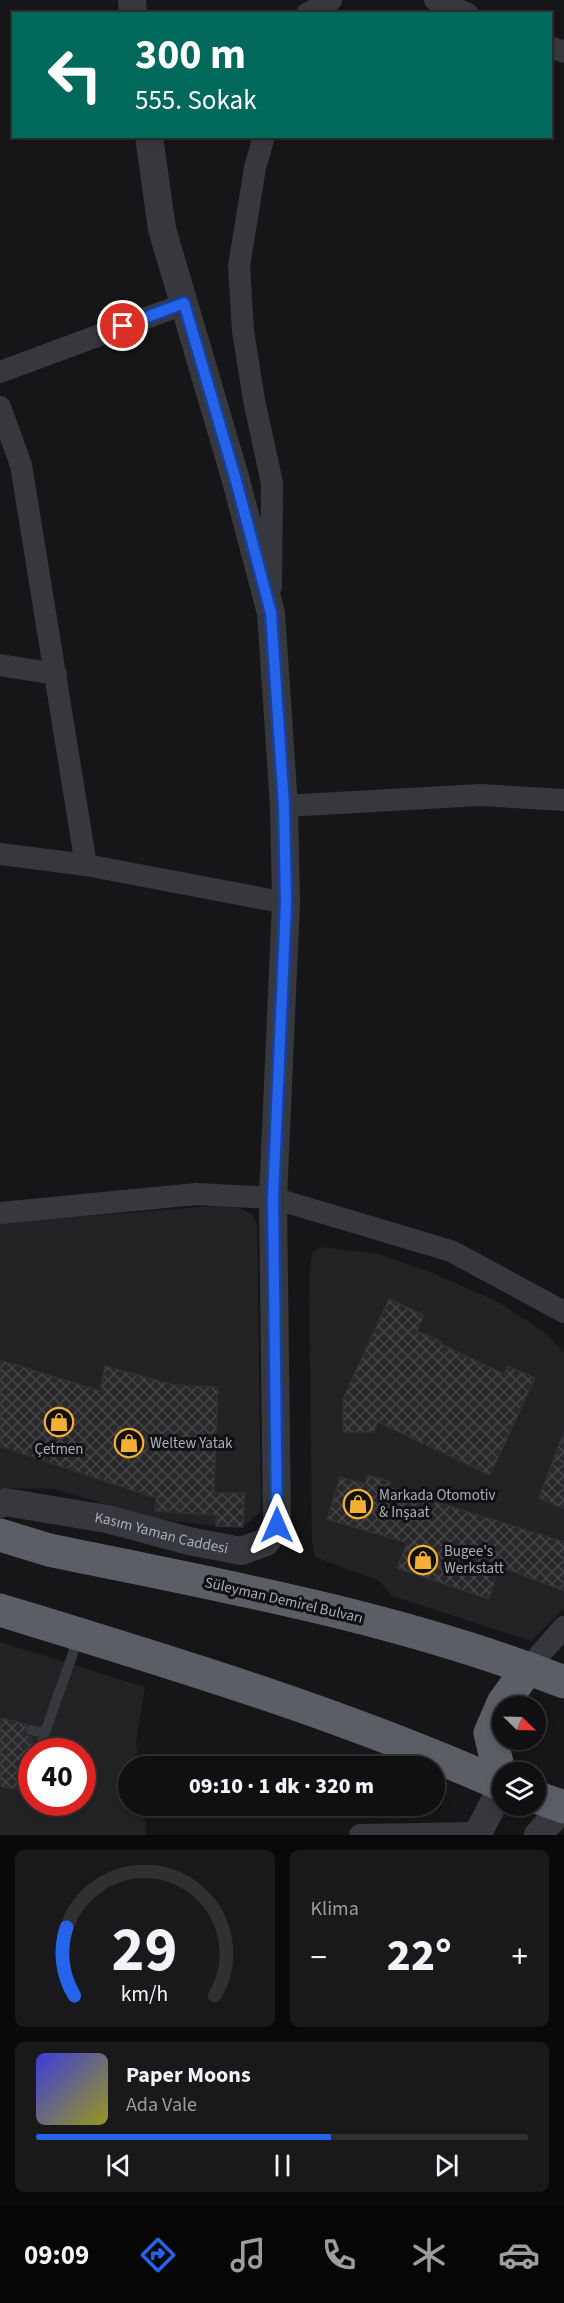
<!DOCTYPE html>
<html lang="tr">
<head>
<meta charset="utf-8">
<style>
	body { margin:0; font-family:"Source Sans 3",sans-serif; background:#19191b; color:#f1f3f6; height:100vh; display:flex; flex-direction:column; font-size:22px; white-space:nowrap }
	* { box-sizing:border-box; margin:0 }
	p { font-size:20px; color:#9c9d9f }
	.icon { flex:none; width:33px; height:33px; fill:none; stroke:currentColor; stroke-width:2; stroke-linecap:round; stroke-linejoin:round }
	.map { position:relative; height:1835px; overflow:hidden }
	.panel { display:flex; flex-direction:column; gap:15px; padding:15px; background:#09090a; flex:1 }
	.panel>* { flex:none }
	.guide { position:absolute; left:12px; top:12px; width:540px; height:126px; border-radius:0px; box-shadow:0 3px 9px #0003,0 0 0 2px #303032; background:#00695c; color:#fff; overflow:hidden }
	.needle { width:39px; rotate:113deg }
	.controls { position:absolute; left:492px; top:1696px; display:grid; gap:12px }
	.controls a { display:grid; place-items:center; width:54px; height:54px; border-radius:50%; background:#101012; box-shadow:0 3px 9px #0003,0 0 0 2px #303032; font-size:30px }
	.speed { position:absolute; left:18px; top:1738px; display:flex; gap:12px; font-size:30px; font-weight:700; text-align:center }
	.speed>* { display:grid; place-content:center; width:78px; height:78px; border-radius:50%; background:#101012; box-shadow:0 3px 9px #0003,0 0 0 2px #303032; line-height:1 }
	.speed .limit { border:9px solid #d22; background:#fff; color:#111 }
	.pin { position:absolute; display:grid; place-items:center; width:51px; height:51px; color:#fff; margin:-26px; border:3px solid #fff; border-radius:50%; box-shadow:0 2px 6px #0007 }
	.me { position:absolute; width:66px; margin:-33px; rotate:0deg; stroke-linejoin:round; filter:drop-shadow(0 0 4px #0008) }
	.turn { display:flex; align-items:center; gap:21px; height:126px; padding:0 24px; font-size:27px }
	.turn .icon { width:78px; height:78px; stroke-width:2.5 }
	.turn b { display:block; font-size:42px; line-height:51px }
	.big { font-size:45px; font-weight:800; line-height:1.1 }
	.panel .widget { flex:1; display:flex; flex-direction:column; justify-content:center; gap:9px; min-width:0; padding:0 21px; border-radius:9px; background:#19191b }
	.panel .dial { align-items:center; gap:0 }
	.dial svg { height:156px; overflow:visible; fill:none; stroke:#303032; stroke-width:7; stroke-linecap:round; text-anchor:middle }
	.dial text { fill:#f1f3f6; stroke:none }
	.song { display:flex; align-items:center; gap:18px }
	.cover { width:72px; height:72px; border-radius:9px; background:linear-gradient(135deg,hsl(240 70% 55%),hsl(60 70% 35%)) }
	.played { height:6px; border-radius:3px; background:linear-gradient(90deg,#2563eb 60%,#303032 60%) }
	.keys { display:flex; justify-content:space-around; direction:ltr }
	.heat { display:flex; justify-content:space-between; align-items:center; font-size:33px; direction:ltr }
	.panel .tiles { flex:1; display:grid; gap:15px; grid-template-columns:1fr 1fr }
	.widget:last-child { grid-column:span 2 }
	.trip { position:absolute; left:118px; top:1756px; width:327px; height:60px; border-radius:30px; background:#101012; box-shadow:0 3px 9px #0003,0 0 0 2px #303032; font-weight:800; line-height:60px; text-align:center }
	.menu { display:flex; height:96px; justify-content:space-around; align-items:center; background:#060607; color:#9c9d9f }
	.menu .icon { width:42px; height:42px }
	.menu .current { color:#2563eb }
	.menu b { font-size:27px; color:#f1f3f6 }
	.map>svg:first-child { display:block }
	.built { fill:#222225; fill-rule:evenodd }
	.building { fill:url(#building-cross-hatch); stroke:#303034; stroke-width:1.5 }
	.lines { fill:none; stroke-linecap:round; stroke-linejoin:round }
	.service { stroke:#37383d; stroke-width:10 }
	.minor { stroke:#37383d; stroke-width:22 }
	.tertiary { stroke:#37383d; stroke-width:28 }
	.trunk { stroke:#5b5e65; stroke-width:33 }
	.route-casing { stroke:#184099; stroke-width:15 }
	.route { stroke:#2563eb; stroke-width:10 }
	.labels { text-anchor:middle; stroke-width:6; stroke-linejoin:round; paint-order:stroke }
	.poi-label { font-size:15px; fill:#a8adb8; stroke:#111113; text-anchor:start }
	.street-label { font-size:15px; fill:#a8adb8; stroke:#111113 }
</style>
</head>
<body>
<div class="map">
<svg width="564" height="1835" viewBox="0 0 564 1835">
	<defs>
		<pattern id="building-cross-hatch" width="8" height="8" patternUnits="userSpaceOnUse" patternTransform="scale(1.5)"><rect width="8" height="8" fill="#29292c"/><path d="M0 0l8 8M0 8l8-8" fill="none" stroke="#454548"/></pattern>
	</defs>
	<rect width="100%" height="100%" fill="#161618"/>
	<path class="built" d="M 213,1206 L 238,1208 L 252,1214 L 257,1225 L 261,1511 L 243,1527 L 216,1526 L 152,1518 L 54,1489 L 0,1488 L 0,1223 Z
		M 321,1247 L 378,1254 L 433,1273 L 498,1302 L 547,1334 L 564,1353 L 564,1608 L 531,1641 L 392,1596 L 379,1581 L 315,1557 L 312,1542 L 309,1276 L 312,1253 Z
		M 0,1642 L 145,1687 L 136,1743 L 139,1767 L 129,1767 L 129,1806 L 143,1806 L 147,1835 L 0,1835 ZM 32,1752 L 82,1752 L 82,1803 L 32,1803 Z"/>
	<path class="building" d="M 389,1299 L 424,1315 L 417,1331 L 442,1342 L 441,1344 L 504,1374 L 508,1366 L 535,1378 L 490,1475 L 378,1422 L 374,1432 L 343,1432 L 343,1399 Z
		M 0,1360 L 100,1391 L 105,1366 L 174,1385 L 218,1387 L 216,1434 L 200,1434 L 216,1439 L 214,1493 L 245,1493 L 243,1527 L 216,1526 L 216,1515 L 155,1511 L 156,1498 L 0,1446 Z
		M 562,1437 L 564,1438 L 564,1509 L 539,1498 Z
		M 368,1475 L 391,1482 L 389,1487 L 564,1542 L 564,1591 L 499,1566 L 489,1599 L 397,1568 L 407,1543 L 327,1519 L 340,1477 L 365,1484 Z
		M 0,1718 L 27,1724 L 24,1732 L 32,1738 L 32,1793 L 0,1786 Z"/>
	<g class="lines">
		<path class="service" d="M 31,1730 L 45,1733
			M 42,1741 L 79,1636"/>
		<path class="minor" d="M 435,0 L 468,14
			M 307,14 L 331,0
			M 550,47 L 564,52
			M 264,136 L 255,168 L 239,266 L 243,331 L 254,400 L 272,483 L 271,587
			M 0,372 L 184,304
			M 0,407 L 21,465 L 86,865
			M 0,665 L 56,674
			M 284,806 L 480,795 L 564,800
			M 0,854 L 86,865 L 286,903
			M 0,1213 L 196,1194 L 273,1198 L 451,1251 L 564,1312
			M 528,1668 L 564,1627
			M 360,1835 L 478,1833"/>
		<g class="tertiary">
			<path d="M 132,0 L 133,14"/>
			<path id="s1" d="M 0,1504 L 5,1502 L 107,1519 L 189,1541 L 241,1551 L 266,1542 L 277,1525 L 273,1198 L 286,903 L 284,806 L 271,613 L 235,477 L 162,229 L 149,136"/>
			<path d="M 477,1835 L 502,1787"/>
			<path d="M 538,1835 L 563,1807"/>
		</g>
		<path class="trunk" d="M 0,1535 L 49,1550 C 223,1586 398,1617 564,1682
			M 0,1610 C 170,1662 340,1713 502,1785
			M 502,1784 L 490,1733 L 503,1703 L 528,1668
			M 536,1797 L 564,1807"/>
	</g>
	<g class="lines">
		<g class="route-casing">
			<path id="route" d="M 123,326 L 184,303 L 235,477 L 271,613 L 284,806 L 286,903 L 273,1198 L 277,1525"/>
		</g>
		<use href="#route" class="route"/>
	</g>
	<defs>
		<g id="shop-ring" transform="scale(1.5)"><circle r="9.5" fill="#111113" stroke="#f2b134" stroke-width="1.5"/><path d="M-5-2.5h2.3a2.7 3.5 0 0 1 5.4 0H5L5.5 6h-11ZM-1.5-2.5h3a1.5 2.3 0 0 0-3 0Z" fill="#f2b134"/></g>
	</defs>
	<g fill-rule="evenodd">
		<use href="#shop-ring" x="59" y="1422"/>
		<use href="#shop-ring" x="129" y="1443"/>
		<use href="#shop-ring" x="358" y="1504"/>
		<use href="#shop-ring" x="423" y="1560"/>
	</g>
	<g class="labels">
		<g class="poi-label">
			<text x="150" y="1448">Weltew Yatak</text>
			<text x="59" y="1454" text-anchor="middle">Çetmen</text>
			<text x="379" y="1500">Markada Otomotiv<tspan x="379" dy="17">&amp; Inşaat</tspan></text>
			<text x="444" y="1556">Bugee's<tspan x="444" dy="17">Werkstatt</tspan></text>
		</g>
		<g class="street-label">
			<text dy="5" stroke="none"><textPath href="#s1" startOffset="165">Kasım Yaman Caddesi</textPath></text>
			<text transform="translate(284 1600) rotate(13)" y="5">Süleyman Demirel Bulvarı</text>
		</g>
	</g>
</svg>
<div class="controls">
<a><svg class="needle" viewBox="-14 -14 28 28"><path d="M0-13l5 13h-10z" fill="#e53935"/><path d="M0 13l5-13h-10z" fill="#9c9d9f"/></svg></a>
<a><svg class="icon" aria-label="layers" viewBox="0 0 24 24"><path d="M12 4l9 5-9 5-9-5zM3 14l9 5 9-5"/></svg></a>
</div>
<div class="speed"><div class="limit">40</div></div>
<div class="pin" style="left:123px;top:326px;background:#d93025"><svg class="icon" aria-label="arrive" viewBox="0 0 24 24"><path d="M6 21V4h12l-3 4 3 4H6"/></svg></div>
<svg class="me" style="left:277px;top:1525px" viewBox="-20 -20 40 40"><path d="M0-17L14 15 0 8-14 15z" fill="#2563eb" stroke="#fff" stroke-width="4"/></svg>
<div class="trip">09:10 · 1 dk · 320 m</div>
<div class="guide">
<div class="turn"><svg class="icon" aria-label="left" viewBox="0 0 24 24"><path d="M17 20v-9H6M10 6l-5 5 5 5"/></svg><div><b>300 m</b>555. Sokak</div></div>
</div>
</div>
<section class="panel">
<div class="tiles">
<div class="widget dial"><svg viewBox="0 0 100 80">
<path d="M14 69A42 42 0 1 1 86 69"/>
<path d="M14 69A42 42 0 0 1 10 34" stroke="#2563eb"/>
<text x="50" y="56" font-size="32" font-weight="700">29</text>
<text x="50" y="72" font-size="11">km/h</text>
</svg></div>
<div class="widget"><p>Klima</p>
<div class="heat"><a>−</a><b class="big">22°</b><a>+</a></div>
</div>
<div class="widget">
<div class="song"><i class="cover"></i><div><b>Paper Moons</b><p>Ada Vale</p></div></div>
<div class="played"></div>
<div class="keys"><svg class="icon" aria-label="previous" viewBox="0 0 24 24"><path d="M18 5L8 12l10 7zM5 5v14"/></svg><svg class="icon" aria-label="pause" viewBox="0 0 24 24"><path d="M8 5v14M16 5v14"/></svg><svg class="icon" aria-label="next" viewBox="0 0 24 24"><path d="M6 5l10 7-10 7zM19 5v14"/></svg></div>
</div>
</div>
</section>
<nav class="menu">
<b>09:09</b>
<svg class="icon current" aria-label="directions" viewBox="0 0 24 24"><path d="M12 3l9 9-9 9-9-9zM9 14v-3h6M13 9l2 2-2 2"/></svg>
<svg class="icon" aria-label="music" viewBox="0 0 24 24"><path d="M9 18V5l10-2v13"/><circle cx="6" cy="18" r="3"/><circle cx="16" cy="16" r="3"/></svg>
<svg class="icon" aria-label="phone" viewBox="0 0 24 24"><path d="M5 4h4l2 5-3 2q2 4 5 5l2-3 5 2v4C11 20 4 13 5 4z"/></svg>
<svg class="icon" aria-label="climate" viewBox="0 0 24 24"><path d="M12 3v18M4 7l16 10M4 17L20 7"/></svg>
<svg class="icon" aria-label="car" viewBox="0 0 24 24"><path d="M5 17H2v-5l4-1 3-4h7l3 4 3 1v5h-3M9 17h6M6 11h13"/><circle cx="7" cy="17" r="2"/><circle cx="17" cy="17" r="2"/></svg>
</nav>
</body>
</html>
